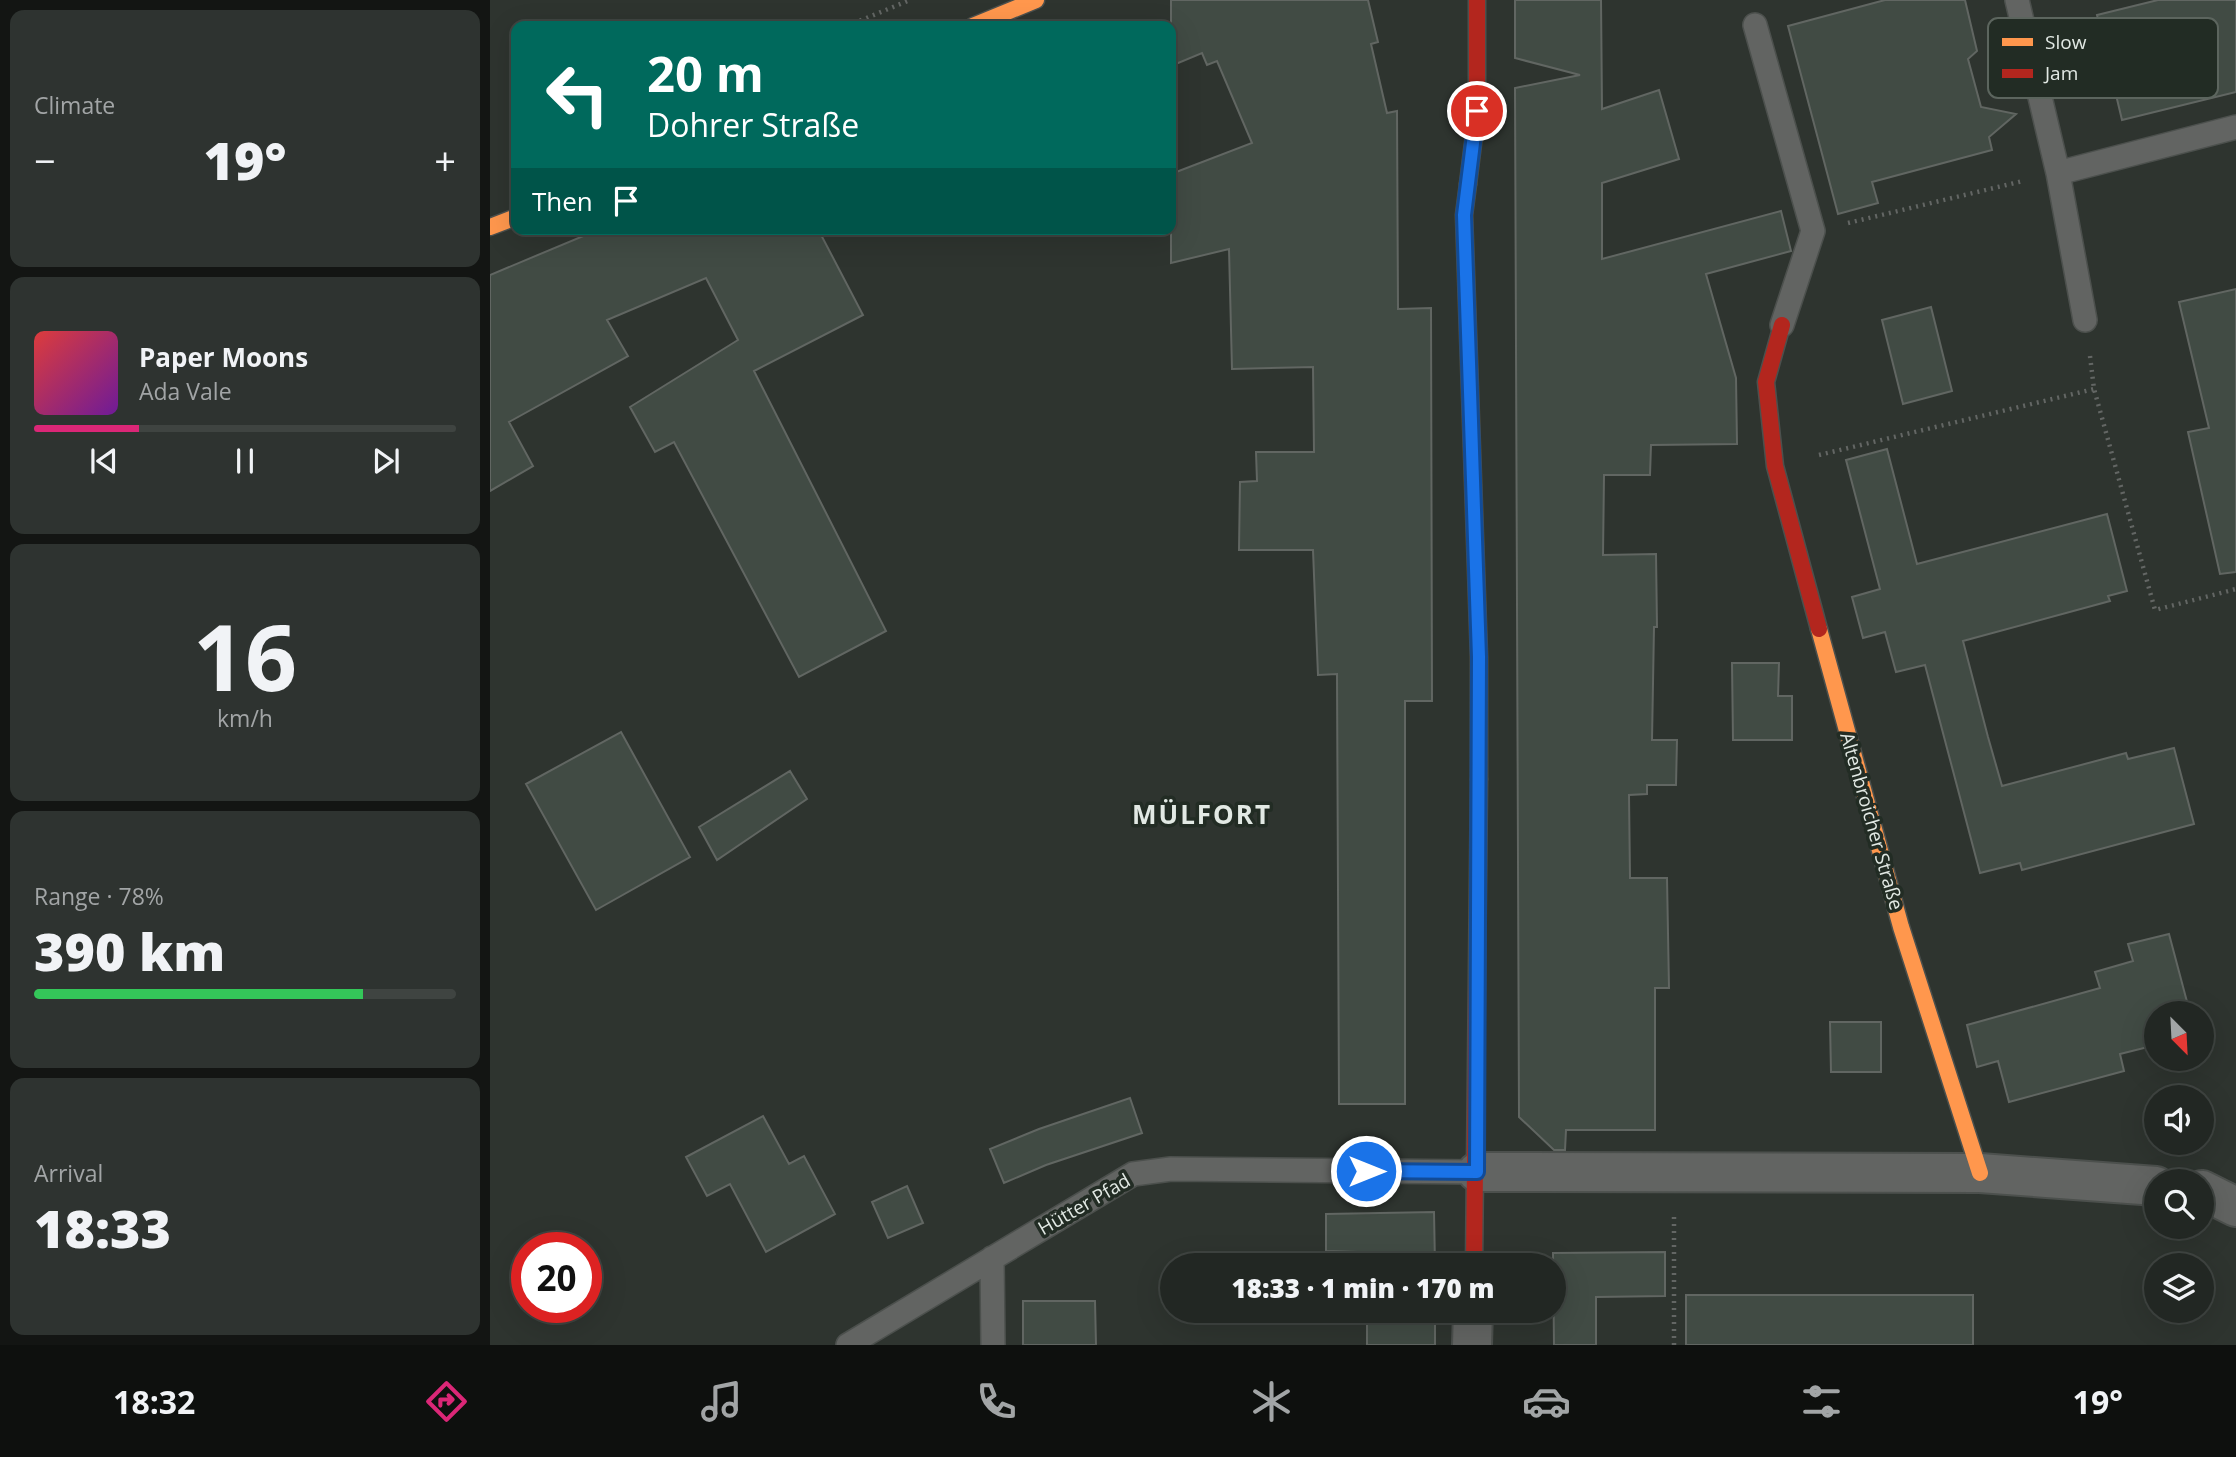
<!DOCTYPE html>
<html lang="en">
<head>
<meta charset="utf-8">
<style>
	body { margin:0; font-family:"Open Sans",sans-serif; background:#2e3330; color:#f1f3f6; height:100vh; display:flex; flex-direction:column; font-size:26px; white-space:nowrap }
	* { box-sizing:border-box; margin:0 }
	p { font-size:23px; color:#a2a5a6 }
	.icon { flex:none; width:38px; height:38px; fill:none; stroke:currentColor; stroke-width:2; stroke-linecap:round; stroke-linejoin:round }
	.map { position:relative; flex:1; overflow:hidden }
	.side { display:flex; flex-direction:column; gap:10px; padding:10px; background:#131513; width:490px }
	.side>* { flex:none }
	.hud { position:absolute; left:21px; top:21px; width:665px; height:214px; border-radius:14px; box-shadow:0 7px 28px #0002,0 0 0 2px #3f4441; background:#00695c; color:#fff; overflow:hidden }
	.needle { width:46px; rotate:156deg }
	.buttons { position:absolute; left:1654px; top:1001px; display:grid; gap:14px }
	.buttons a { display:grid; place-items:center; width:70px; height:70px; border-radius:50%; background:#222723; box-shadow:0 7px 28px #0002,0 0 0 2px #3f4441; font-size:35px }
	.speed { position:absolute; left:21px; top:1232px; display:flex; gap:14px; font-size:35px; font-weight:700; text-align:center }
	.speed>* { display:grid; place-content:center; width:91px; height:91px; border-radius:50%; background:#222723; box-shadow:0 7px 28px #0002,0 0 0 2px #3f4441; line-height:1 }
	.speed .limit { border:10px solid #d22; background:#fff; color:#111 }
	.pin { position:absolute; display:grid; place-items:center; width:60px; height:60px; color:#fff; margin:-30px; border:4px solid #fff; border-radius:50%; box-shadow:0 2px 7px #0007 }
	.me { position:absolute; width:77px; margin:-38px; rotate:90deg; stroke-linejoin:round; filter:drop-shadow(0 0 5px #0008) }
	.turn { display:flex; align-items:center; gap:24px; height:147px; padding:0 21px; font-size:32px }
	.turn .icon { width:91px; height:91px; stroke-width:2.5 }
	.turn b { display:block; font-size:49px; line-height:60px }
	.then { display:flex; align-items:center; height:66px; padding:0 21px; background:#0003; gap:14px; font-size:26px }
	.big { font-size:52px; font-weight:800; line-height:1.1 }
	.side .widget { flex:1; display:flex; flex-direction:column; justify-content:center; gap:10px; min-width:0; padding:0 24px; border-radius:14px; background:#2e3330 }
	.side .dial { align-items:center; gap:0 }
	.dial b { font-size:91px; line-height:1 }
	.song { display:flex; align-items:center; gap:21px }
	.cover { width:84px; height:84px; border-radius:10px; background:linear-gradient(135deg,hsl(0 70% 55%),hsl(280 70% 35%)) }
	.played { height:7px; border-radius:4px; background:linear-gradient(90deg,#db2777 25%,#3f4441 25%) }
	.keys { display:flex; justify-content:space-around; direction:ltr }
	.heat { display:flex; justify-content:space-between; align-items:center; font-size:38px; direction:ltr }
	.charge { height:10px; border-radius:5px; background:linear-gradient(90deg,#34c759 78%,#3f4441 0) }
	.trip { position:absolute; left:670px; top:1253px; width:406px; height:70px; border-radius:35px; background:#222723; box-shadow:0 7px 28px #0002,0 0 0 2px #3f4441; font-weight:800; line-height:70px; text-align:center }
	.menu { display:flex; height:112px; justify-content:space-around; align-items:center; background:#0e100e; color:#a2a5a6 }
	.menu .icon { width:49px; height:49px }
	.menu .on { color:#db2777 }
	.menu b { font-size:32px; color:#f1f3f6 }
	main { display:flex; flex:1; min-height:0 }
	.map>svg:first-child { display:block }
	.building { fill:#414b44; stroke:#616662; stroke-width:2 }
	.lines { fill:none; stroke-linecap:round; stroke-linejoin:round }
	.lane-casing { stroke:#4c504d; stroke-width:26 }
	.street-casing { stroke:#4c504d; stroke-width:42 }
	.slow-casing { stroke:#4c504d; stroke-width:19 }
	.jam-casing { stroke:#4c504d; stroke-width:19 }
	.path { stroke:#636664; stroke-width:4.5; stroke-dasharray:2 5; stroke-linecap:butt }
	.lane { stroke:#626462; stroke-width:23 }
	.street { stroke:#626462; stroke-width:38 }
	.slow { stroke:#ff974d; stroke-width:16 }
	.jam { stroke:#b3261e; stroke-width:16 }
	.route-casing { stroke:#114b97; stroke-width:18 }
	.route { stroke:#1a73e8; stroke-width:12 }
	.labels { text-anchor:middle; stroke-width:7; stroke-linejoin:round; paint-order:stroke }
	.street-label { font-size:19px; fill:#e2e9e4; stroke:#222c24 }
	.district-label { font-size:26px; font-weight:bold; letter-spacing:2px; fill:#e2e9e4; stroke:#222c24 }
	.key { fill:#222c24; stroke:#5c655e; stroke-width:2 }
	.key-label { font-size:19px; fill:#e2e9e4 }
</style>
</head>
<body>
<main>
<section class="side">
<div class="widget"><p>Climate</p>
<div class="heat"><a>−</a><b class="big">19°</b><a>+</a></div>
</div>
<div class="widget">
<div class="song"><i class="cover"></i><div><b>Paper Moons</b><p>Ada Vale</p></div></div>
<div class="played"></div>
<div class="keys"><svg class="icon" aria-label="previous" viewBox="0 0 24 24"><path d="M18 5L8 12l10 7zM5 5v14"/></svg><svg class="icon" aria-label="pause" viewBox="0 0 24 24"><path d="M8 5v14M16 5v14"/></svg><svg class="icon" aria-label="next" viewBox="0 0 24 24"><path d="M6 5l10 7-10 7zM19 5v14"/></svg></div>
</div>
<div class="widget dial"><b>16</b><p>km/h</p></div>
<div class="widget"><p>Range · 78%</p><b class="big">390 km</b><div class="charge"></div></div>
<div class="widget"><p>Arrival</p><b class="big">18:33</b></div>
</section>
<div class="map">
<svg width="1746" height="1345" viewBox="0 0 1746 1345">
	<rect width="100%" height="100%" fill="#2e342f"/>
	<path class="building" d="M 681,0 L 878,0 L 888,42 L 881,44 L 897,113 L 907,111 L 908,309 L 941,308 L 942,701 L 915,701 L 915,1104 L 849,1104 L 847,674 L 828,675 L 823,550 L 749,550 L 750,482 L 767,481 L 766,452 L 824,452 L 823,367 L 742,369 L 739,249 L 681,263 L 681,174 L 762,143 L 727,61 L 717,65 L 712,53 L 681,66 Z
		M 1025,0 L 1111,0 L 1112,109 L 1169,90 L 1189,159 L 1112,183 L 1112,259 L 1291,211 L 1301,251 L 1216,274 L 1246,378 L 1247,444 L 1161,445 L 1160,475 L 1114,475 L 1113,555 L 1166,554 L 1167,627 L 1164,627 L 1162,740 L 1187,740 L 1186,785 L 1157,785 L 1157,794 L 1139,795 L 1140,878 L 1177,878 L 1179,988 L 1165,988 L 1165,1130 L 1076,1130 L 1075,1150 L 1064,1150 L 1029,1117 L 1025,88 L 1090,75 L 1025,58 Z
		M 1395,0 L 1475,0 L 1487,51 L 1478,59 L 1491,107 L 1526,114 L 1499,137 L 1502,150 L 1382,182 L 1388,203 L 1348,214 L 1298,26 Z
		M 1668,0 L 1746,0 L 1746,92 L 1632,120 L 1607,15 Z
		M 110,229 L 328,229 L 373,315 L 264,371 L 396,631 L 309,677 L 184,442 L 165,452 L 140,407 L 248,340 L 216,278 L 117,320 L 138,356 L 19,422 L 43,466 L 0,491 L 0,275 Z
		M 1746,289 L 1746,572 L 1730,574 L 1698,432 L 1719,428 L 1689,302 Z
		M 1441,307 L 1462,391 L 1413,404 L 1392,320 Z
		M 1397,449 L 1427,564 L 1617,514 L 1637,591 L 1618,596 L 1620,601 L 1473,641 L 1498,737 L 1512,786 L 1636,753 L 1638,759 L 1684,748 L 1704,824 L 1532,870 L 1530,863 L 1490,873 L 1435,665 L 1406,672 L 1395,632 L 1373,638 L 1362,597 L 1390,589 L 1356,460 Z
		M 1242,663 L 1289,663 L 1288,696 L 1302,696 L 1302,740 L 1243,740 Z
		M 131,732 L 200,857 L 106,910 L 36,784 Z
		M 300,771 L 317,799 L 227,860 L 209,827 Z
		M 1679,934 L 1700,1013 L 1666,1013 L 1666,1045 L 1630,1054 L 1634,1071 L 1519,1102 L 1508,1061 L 1487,1067 L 1477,1025 L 1610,988 L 1605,972 L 1643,961 L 1638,944 Z
		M 1340,1022 L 1391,1022 L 1391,1072 L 1341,1072 Z
		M 640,1098 L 652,1133 L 556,1165 L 514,1183 L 500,1149 L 549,1129 Z
		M 273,1116 L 299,1164 L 314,1156 L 345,1214 L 276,1252 L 240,1184 L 217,1196 L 196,1157 Z
		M 417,1186 L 433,1223 L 398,1238 L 382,1202 Z
		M 944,1212 L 945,1265 L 867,1265 L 867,1252 L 836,1251 L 836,1214 Z
		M 1175,1252 L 1175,1296 L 1106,1297 L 1106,1345 L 1064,1345 L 1063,1253 Z
		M 1196,1295 L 1483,1295 L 1483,1345 L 1196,1345 Z
		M 533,1301 L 605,1301 L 606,1345 L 533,1345 Z
		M 877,1311 L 945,1311 L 945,1345 L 877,1345 Z"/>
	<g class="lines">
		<g class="lane-casing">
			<path id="lane" d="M 1527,0 L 1568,173 L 1595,320
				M 1265,25 L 1323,231 L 1292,325
				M 1568,173 L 1746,127
				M 502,1258 L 503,1345
				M 358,1345 L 643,1174 L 681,1169 L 987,1172"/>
		</g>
		<g class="street-casing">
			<path id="street" d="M 987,1172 L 1490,1173 L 1666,1186
				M 1712,1190 L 1746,1207
				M 982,1345 L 983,1311"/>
		</g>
		<g class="slow-casing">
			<path id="slow" d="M 483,26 L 546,0
				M 978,184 L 974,215 L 989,657 L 989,779
				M 0,227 L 26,217
				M 1329,629 L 1411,927 L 1490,1173"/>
		</g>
		<g class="jam-casing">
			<path id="jam" d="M 978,184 L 987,111 L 987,0
				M 1292,325 L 1276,382 L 1285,466 L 1329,629
				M 984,1265 L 989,779"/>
		</g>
		<path class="path" d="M 357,26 L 420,0
			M 1358,223 L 1533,181
			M 1600,356 L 1604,389 L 1665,610 L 1746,589
			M 1329,455 L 1604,389
			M 1184,1345 L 1184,1216"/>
		<use href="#lane" class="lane"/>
		<use href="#street" class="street"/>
		<use href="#slow" class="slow"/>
		<use href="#jam" class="jam"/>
	</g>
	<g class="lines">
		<g class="route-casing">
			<path id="route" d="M 876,1171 L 987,1172 L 989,657 L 974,215 L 987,111"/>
		</g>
		<use href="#route" class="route"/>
	</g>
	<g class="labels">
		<g class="street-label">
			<text transform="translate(1382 821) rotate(74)" y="7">Altenbroicher Straße</text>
			<text transform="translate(594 1204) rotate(-30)" y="7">Hütter Pfad</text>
		</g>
		<g class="district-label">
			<text x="712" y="824">MÜLFORT</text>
		</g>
	</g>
	<rect x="1498" y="18" width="230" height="80" rx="10" class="key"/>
	<rect x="1512" y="38" width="31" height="8" fill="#ff974d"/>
	<rect x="1512" y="69" width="31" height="9" fill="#b3261e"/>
	<g class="key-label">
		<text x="1555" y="49">Slow</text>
		<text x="1555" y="80">Jam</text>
	</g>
</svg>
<div class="buttons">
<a><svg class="needle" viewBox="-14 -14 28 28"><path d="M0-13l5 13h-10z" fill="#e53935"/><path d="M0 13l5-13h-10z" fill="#a2a5a6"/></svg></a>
<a><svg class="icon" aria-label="sound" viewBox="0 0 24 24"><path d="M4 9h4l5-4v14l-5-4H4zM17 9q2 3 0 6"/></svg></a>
<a><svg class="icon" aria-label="search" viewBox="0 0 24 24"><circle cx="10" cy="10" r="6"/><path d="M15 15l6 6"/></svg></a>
<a><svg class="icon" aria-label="layers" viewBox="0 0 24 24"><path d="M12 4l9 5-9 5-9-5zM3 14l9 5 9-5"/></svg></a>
</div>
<div class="speed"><div class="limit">20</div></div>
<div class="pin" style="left:987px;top:111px;background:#d93025"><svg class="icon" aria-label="arrive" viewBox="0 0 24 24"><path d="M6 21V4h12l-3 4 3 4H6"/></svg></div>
<svg class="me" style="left:876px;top:1171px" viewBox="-20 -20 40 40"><circle r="17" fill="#1a73e8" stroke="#fff" stroke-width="3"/><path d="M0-11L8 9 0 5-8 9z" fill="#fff"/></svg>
<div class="trip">18:33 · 1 min · 170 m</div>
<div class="hud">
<div class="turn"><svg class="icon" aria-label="left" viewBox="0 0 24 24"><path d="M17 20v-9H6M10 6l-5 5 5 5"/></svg><div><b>20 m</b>Dohrer Straße</div></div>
<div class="then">Then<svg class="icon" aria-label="arrive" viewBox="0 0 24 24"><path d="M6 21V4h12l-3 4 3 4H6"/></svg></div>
</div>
</div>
</main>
<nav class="menu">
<b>18:32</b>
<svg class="icon on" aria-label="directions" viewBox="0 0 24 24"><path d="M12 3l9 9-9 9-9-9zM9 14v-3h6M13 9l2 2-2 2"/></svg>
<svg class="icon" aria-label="music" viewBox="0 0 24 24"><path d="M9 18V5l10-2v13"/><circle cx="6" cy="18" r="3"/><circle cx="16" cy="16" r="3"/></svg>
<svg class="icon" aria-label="phone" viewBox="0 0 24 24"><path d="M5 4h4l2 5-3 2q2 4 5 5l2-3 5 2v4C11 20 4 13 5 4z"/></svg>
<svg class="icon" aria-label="climate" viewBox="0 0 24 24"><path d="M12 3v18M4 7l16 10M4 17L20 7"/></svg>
<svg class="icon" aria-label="car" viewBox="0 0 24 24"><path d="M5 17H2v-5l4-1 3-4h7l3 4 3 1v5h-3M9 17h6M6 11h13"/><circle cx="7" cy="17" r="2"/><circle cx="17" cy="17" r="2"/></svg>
<svg class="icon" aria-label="filters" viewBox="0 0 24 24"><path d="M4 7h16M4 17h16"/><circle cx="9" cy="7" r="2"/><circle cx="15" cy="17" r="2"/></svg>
<b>19°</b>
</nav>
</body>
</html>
